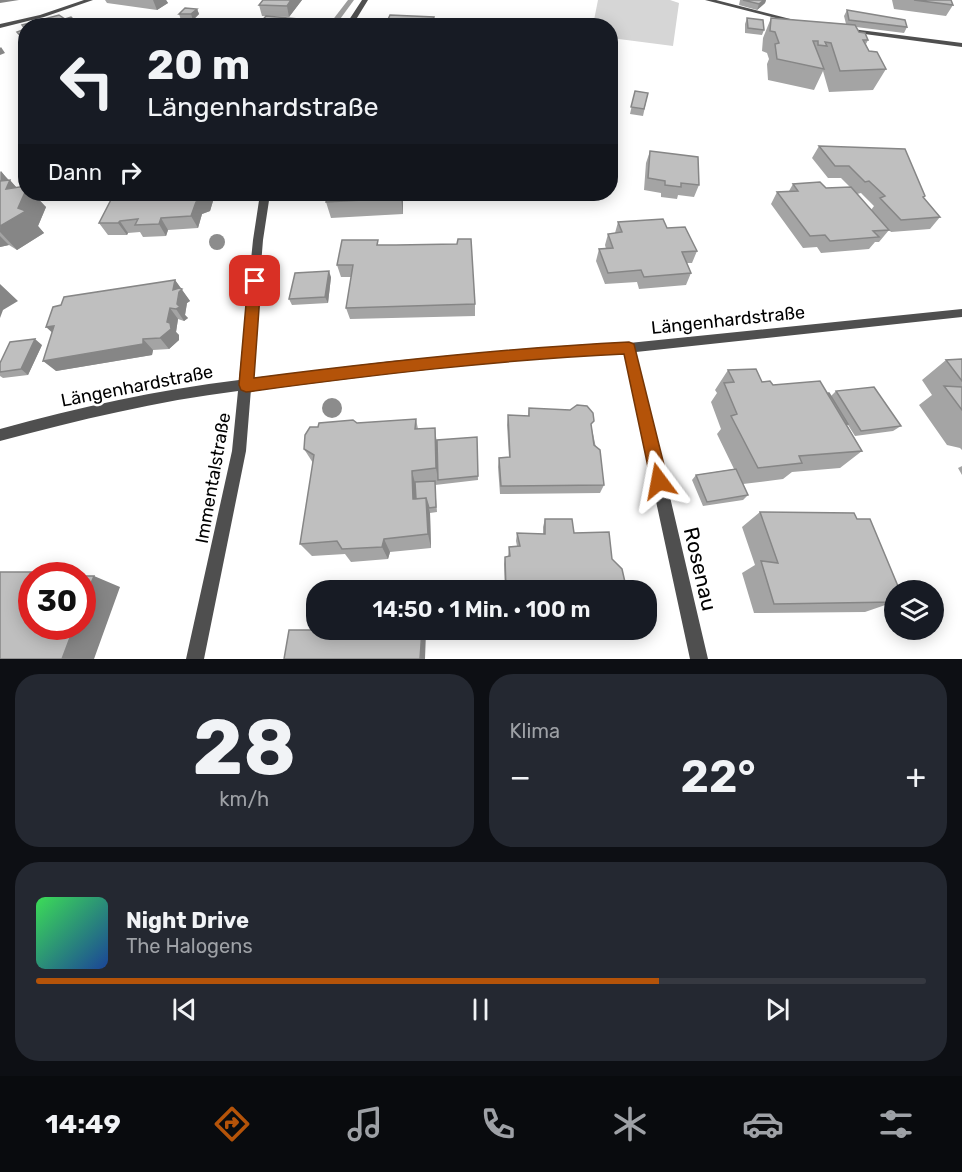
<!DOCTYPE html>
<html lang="de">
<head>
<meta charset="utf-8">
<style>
	body { margin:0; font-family:Rubik,sans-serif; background:#242831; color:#f1f3f6; height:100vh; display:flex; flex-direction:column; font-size:22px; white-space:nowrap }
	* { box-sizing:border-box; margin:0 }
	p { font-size:20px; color:#9ea1a6 }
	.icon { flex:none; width:33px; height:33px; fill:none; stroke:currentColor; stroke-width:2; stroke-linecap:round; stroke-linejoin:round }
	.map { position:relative; height:659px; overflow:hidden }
	.panel { display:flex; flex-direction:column; gap:15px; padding:15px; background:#0d0f14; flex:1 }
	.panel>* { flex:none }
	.top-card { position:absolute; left:18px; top:18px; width:600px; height:183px; border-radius:24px; box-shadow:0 3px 15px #0003; background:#171b24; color:#f1f3f6; overflow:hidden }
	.fabs { position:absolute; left:884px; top:580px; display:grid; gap:12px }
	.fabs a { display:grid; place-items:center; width:60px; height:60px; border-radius:50%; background:#171b24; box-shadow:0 3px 15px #0003; font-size:30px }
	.speed { position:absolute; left:18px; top:562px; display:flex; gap:12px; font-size:30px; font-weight:700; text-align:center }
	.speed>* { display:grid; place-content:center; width:78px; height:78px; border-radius:50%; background:#171b24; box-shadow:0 3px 15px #0003; line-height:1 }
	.speed .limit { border:9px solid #d22; background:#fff; color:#111 }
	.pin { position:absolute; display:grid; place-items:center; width:51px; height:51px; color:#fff; margin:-26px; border-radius:12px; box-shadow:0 3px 9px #0006 }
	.me { position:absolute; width:66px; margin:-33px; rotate:347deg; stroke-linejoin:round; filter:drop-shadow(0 0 4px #0008) }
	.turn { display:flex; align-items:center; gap:21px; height:126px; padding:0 30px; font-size:27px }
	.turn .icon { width:78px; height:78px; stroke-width:2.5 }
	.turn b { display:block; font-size:42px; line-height:51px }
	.then { display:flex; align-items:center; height:57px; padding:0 30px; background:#0003; gap:12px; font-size:22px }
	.big { font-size:45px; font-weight:600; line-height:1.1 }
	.panel .card { flex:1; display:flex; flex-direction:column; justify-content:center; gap:9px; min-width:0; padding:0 21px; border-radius:24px; background:#242831 }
	.panel .dial { align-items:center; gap:0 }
	.dial b { font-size:78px; line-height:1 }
	.song { display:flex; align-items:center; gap:18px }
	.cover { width:72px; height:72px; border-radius:9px; background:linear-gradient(135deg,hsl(130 70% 55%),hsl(220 70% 35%)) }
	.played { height:6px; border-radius:3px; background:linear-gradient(90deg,#b45309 70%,#363941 70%) }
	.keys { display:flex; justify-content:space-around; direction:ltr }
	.heat { display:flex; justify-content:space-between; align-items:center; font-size:33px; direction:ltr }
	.panel .tiles { flex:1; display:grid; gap:15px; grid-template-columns:1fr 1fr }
	.card:last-child { grid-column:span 2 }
	.trip { position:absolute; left:306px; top:580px; width:351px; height:60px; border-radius:24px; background:#171b24; box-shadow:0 3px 15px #0003; font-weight:600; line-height:60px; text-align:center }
	.menu { display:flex; height:96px; justify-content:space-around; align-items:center; background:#090b0e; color:#9ea1a6 }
	.menu .icon { width:42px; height:42px }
	.menu .on { color:#b45309 }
	.menu b { font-size:27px; color:#f1f3f6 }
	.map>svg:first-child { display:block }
	.green { fill:#d6d6d6 }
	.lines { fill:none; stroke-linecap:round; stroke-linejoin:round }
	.stream { fill:#9d9d9d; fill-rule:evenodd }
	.street { fill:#4f4f4f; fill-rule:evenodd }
	.tree { fill:#8c8c8c }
	.wall { fill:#a4a4a4; fill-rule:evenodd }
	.shaded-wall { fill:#868686 }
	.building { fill:#bfbfbf; stroke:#868686; stroke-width:1.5 }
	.route { fill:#b45309; stroke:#753606; stroke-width:1.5 }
	.labels { text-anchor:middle; stroke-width:5; stroke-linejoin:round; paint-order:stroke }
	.street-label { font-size:18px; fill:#000; stroke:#fff }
	.near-street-label { font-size:21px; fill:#000; stroke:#fff }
</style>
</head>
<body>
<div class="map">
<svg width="962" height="659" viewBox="0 0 962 659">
	<rect width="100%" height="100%" fill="#fff"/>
	<path class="green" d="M 598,0 L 670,0 L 679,3 L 673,46 L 611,38 L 610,26 L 593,25 Z"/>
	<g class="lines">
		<path class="stream" d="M 348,0 L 354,0 L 335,26 L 328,26 Z"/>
		<path class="street" d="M 84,0 L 93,0 L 44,17 L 0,28 L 0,24 L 40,15 Z
			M 362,0 L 368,0 L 352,26 L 345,26 Z
			M 705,0 L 716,0 L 806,23 L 803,25 Z
			M 844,28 L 962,43 L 962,47 L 842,31 L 841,30 Z
			M 260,194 L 270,194 L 263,240 L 252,378 L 392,361 L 535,348 L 629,343 L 962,309 L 962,317 L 636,352 L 708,659 L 690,659 L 624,353 C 499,360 375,373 251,389 L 246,451 L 204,659 L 186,659 L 232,451 L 238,391 C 157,401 79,420 0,441 L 0,429 C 79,407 158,390 239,380 L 253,240 Z"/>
	</g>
	<g class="tree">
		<circle cx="217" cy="242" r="8"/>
		<circle cx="332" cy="408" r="10"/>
	</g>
	<path class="wall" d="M 105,0 L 166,0 L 168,3 L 157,10 L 107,3 Z
		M 263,0 L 302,0 L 289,17 L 262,16 L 259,5 Z
		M 740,0 L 766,0 L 765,3 L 757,10 L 739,5 Z
		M 892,0 L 951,0 L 953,5 L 946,16 L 894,9 Z
		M 197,9 L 199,14 L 193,20 L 181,20 L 179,14 Z
		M 847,10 L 907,27 L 904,33 L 856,27 L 859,32 L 868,40 L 866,44 L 869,51 L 886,69 L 873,90 L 829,92 L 823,71 L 814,90 L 768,80 L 767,64 L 769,59 L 767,53 L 762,51 L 763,38 L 771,18 L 846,24 L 844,16 Z
		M 747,18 L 764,30 L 762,35 L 745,33 L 745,24 Z
		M 635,91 L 648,93 L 643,116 L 630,114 Z
		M 819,146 L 924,198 L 940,217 L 930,229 L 891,232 L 872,211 L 889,230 L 879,242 L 875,242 L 869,249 L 821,253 L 817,247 L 803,248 L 771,204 L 777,192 L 789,191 L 793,184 L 826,188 L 850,187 L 841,178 L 828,178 L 812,158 ZM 861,193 L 874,206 L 871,210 L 857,194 Z
		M 650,151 L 699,185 L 694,197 L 678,195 L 677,199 L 661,197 L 661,193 L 644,190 L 646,163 Z
		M 0,171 L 16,187 L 46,207 L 38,226 L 44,233 L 17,250 L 9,245 L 0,247 Z
		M 403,194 L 403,214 L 331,218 L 326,202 Z
		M 213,201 L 210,211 L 202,214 L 198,228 L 168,230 L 166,236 L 143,237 L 140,232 L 128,233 L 127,235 L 108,235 L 99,223 Z
		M 618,222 L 667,228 L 697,251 L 692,263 L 687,263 L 691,273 L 686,285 L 639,289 L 637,282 L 605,284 L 596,261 L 599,249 L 606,249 L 605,245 L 608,234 L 615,233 Z
		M 379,245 L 475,304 L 475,316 L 350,319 L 346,308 L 351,277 L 341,277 L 337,265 Z
		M 331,277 L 328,303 L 292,305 L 289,299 Z
		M 175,280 L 190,301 L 187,303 L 185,315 L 188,318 L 184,321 L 178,319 L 176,332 L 179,335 L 179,340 L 169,349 L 153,350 L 152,355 L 56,371 L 52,333 Z
		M 42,345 L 28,375 L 3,378 L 0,376 L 0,363 Z
		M 962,359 L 962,450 L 960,448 L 947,445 L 919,405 L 932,395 L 922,380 L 946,360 Z
		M 728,370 L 773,385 L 827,393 L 831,396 L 836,391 L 901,426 L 893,431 L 855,436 L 848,425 L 847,425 L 862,451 L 840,468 L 792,472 L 783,479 L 743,484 L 748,495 L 743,500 L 703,506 L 692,480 L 696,475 L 734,469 L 717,434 L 721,429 L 711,402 L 717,393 L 715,390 Z
		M 529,408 L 592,429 L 604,485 L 600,493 L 500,494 L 498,467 L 499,458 L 509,457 L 507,425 L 508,415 L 528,416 Z
		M 416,419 L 418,429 L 437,440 L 477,437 L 478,480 L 435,485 L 437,512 L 430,513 L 431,548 L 390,552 L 388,559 L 351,562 L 345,554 L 312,556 L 300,544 L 313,463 L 304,449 L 357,423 Z
		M 962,466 L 962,475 L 958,468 Z
		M 760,512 L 894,591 L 894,595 L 892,595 L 894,602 L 865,612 L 754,613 L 742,573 L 755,565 L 742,527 Z
		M 545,519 L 574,533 L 612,559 L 627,591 L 505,591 L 504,564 L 505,557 L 508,557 L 509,547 L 517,546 L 516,541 L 517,533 L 543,534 L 543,527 Z"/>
	<path class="shaded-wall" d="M 0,0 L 19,0 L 0,3 Z
		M 153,0 L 166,0 L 168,3 L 157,10 Z
		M 291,0 L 302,0 L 289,17 L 287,6 Z
		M 764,0 L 766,0 L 765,3 L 757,10 L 759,4 Z
		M 197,9 L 199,14 L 193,20 L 191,14 Z
		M 434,17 L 435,26 L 431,26 Z
		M 300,19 L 302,26 L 294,26 Z
		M 1,47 L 5,53 L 0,55 L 0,48 Z
		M 1,171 L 9,181 L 10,180 L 23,195 L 26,190 L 26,194 L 34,194 L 46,207 L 38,226 L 44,233 L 17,250 L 0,232 Z
		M 204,194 L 209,194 L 213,201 L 210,211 L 202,214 L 198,228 L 191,216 L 196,202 Z
		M 401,194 L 403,194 L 403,214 L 401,198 Z
		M 161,218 L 168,230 L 166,236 L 159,224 Z
		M 120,221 L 128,233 L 127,235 L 118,223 Z
		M 0,236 L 9,245 L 0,247 Z
		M 329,271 L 331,277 L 328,303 L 325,297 Z
		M 175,280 L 190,301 L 187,303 L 185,315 L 188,318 L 184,321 L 176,309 L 177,304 L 173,290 Z
		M 0,284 L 18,301 L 3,310 L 0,318 Z
		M 170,308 L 178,319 L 176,332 L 179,335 L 179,340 L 169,349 L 160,338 L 167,322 Z
		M 54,326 L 58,338 L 46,327 Z
		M 35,339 L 42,345 L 28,375 L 21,369 Z
		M 143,339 L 153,350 L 152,355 L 56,371 L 43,361 Z
		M 435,428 L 437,445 L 438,480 L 436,468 Z
		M 412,471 L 416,487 L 417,510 L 413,499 Z
		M 426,498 L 430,513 L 431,548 L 428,534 Z
		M 384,539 L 390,552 L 388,559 L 382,547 Z
		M 31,572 L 43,576 L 32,576 L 32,581 L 28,579 Z
		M 94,576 L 120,587 L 94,659 L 62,659 L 74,627 L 82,627 L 82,605 Z
		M 422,630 L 425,630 L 426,632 L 425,659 L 420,659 Z"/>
	<path class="building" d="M 263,0 L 291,0 L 287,6 L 259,5 Z
		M 743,0 L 764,0 L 759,4 Z
		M 914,0 L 951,0 L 953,5 Z
		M 185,8 L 197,9 L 191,14 L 179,14 Z
		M 847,10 L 905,20 L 907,27 L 849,20 Z
		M 59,15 L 65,19 L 71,17 L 80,26 L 26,26 L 26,38 L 23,39 L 17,32 L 25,29 L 22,25 Z
		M 390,15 L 434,17 L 431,26 L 385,26 Z
		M 266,16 L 300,19 L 294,26 L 257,26 Z
		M 747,18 L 763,20 L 764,30 L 748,28 Z
		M 771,18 L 855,25 L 859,32 L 865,33 L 868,40 L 863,40 L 869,51 L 877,52 L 886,69 L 840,71 L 831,43 L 825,42 L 827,46 L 818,45 L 818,41 L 813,41 L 824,69 L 777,59 L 775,44 L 779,43 L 775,32 L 770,31 Z
		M 635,91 L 648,93 L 644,109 L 631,107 Z
		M 819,146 L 905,149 L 925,196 L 923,197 L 940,217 L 901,220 L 880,198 L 885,196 L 869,181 L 865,182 L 849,166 L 835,166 Z
		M 650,151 L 698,157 L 699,185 L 681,183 L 681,187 L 665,185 L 665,181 L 648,178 Z
		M 10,180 L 6,189 L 26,186 L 26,190 L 18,208 L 26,211 L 0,226 L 0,181 Z
		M 820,182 L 826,188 L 851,187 L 889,230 L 873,231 L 879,237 L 830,241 L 825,235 L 810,236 L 777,192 L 798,191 L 793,184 Z
		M 114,194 L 206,194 L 204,199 L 196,202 L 191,216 L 161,218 L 159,224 L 135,225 L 138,219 L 120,221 L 118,223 L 99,223 Z
		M 328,194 L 401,194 L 401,198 L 326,202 Z
		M 663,219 L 667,228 L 685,227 L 697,251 L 682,252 L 691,273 L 644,277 L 641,270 L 608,273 L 599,249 L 613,248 L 608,234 L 622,232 L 618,222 Z
		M 458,239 L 471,239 L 475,304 L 346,308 L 353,265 L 337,265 L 342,240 L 378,240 L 377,245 L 396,245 L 457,244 Z
		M 329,271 L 325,297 L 289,299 L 295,273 Z
		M 175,280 L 173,290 L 179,288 L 182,289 L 179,292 L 177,304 L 180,307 L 176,309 L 170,308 L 167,322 L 170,323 L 171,329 L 160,338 L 143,339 L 143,344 L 43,361 L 54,326 L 46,327 L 53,307 L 61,305 L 64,297 Z
		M 35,339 L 21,369 L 0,372 L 0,363 L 10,342 Z
		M 962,359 L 962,381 L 946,360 Z
		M 756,369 L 762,382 L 770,381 L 773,385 L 820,381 L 862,451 L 799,456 L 802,463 L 758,468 L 731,416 L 737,414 L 724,383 L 734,382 L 728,370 Z
		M 944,386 L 962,387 L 962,410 Z
		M 874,387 L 901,426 L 861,431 L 836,391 Z
		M 827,393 L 829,393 L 848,424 L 846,424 Z
		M 577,405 L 587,406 L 593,413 L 594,421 L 591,424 L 594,445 L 600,450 L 604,485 L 501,486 L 499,458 L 510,457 L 508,415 L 529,416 L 529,408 L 570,410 Z
		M 416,419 L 415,429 L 435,428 L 436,468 L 412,471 L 413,499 L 426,498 L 428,534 L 384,539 L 382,547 L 342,549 L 337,541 L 300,544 L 314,455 L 304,449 L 305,435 L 310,427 L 318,427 L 319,423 L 353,420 L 357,423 Z
		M 477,437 L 478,476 L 438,480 L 437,440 Z
		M 736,469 L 748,495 L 707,502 L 696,475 Z
		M 435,481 L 436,507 L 429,508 L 426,498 L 416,499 L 415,482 Z
		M 760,512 L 854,513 L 857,519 L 870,519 L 900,591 L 894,591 L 894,592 L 891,592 L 894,602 L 774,604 L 761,561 L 778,563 Z
		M 545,519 L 572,519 L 574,533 L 609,532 L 612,559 L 622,569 L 627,591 L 506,591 L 505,557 L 510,556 L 509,547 L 520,546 L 517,533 L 545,534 Z
		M 0,572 L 31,572 L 28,579 L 32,579 L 32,627 L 74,627 L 62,659 L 0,659 Z
		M 82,576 L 94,576 L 82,605 Z
		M 289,630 L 422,630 L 420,659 L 284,659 Z"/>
	<path class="route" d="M 255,277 L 261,281 L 254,378 C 379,362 503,348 629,342 L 634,344 L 668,481 L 665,487 L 659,489 L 653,487 L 651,481 L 624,354 C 497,360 372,375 246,392 L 241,390 L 239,385 L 248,281 Z"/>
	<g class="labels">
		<g class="street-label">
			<text transform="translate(728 320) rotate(-6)" y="6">Längenhardstraße</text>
			<text transform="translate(137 386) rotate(-11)" y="6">Längenhardstraße</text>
			<text transform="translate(213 478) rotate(-80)" y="6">Immentalstraße</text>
		</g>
		<g class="near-street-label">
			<text transform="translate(700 569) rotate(77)" y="7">Rosenau</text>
		</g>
	</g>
</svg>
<div class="fabs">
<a><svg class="icon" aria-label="layers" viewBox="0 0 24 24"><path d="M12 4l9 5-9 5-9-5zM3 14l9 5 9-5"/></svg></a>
</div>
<div class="speed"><div class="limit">30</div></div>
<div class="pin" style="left:255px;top:281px;background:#d93025"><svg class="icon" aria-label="arrive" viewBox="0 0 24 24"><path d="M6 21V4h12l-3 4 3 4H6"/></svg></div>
<svg class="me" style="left:659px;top:481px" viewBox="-20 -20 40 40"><path d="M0-17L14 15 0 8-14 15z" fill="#b45309" stroke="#fff" stroke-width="4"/></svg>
<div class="trip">14:50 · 1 Min. · 100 m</div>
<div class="top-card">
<div class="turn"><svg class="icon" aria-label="left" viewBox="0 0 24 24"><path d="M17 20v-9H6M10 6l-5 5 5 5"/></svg><div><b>20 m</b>Längenhardstraße</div></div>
<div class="then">Dann<svg class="icon" aria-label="right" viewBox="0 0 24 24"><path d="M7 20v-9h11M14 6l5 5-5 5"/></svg></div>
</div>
</div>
<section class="panel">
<div class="tiles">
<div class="card dial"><b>28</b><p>km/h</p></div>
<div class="card"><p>Klima</p>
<div class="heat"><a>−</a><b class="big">22°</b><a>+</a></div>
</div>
<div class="card">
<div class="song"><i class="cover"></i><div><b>Night Drive</b><p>The Halogens</p></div></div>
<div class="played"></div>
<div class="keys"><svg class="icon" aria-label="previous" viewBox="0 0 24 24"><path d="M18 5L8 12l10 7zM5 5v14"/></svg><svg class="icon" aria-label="pause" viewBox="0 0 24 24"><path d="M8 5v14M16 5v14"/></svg><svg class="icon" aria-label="next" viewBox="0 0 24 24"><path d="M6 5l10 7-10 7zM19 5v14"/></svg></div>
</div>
</div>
</section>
<nav class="menu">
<b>14:49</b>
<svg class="icon on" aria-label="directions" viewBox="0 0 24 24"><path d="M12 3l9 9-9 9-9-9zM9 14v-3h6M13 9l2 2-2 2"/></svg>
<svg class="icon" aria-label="music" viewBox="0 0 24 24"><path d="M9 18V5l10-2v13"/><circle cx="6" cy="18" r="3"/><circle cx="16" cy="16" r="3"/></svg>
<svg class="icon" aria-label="phone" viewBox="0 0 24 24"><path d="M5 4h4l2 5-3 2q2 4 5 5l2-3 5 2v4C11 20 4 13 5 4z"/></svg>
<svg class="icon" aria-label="climate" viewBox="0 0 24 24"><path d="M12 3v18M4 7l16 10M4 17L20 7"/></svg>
<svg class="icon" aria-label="car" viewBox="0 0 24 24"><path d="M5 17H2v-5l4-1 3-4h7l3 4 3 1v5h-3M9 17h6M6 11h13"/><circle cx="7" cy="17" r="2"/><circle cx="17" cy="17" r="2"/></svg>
<svg class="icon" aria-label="filters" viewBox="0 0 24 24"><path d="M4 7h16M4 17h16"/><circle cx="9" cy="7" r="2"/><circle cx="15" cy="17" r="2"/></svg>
</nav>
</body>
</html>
